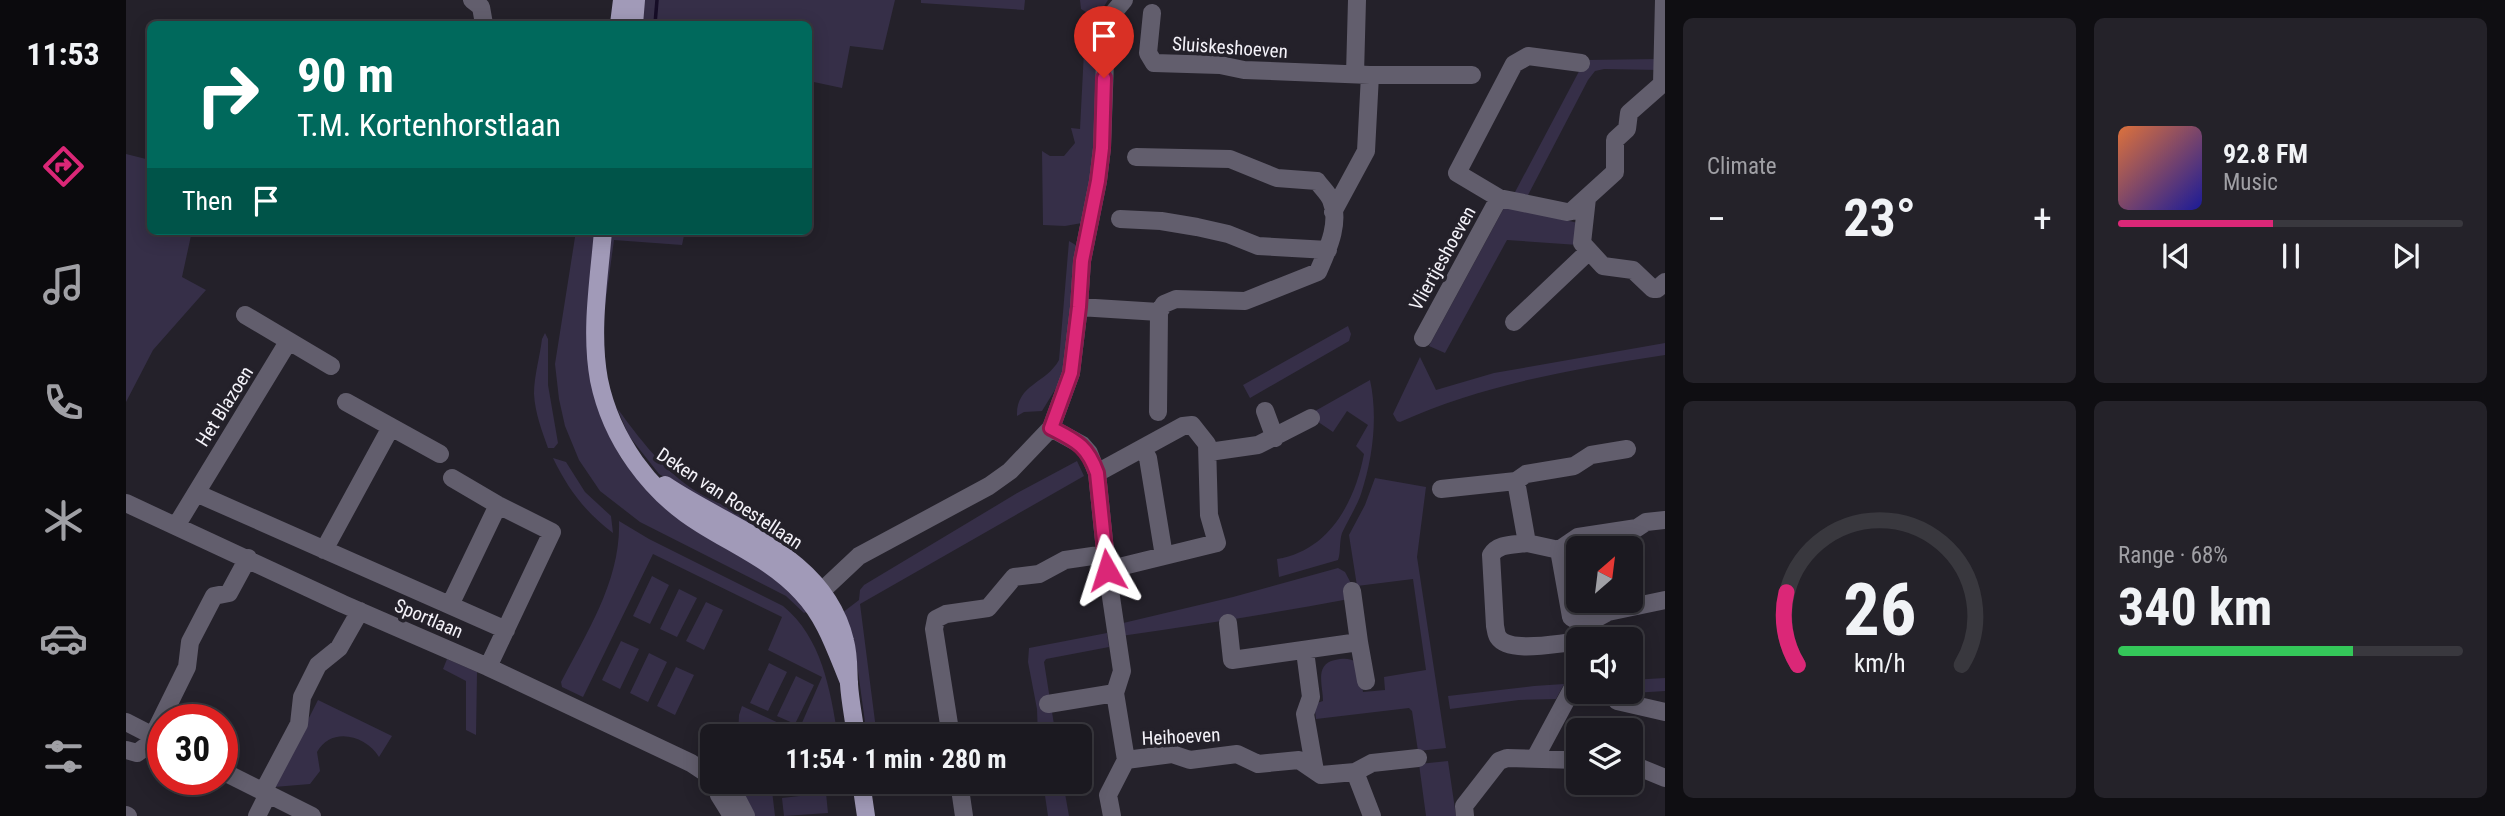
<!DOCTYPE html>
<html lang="en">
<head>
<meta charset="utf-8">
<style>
	body { margin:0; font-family:"Roboto Condensed",sans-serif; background:#242229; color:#f1f3f6; height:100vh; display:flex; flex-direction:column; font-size:26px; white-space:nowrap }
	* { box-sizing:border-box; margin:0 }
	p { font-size:23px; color:#a0a0a5 }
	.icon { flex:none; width:38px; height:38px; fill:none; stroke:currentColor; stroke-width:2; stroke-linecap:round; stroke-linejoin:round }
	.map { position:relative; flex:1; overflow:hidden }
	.sheet { display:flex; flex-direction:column; gap:18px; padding:18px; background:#0f0e12; width:840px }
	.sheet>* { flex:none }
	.guide { position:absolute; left:21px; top:21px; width:665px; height:214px; border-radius:10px; box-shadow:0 4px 18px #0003,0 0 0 2px #39383e; background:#00695c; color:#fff; overflow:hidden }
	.needle { width:46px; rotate:28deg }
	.controls { position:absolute; left:1440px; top:536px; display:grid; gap:14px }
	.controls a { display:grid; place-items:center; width:77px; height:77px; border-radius:10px; background:#1b1920; box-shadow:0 4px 18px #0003,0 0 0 2px #39383e; font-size:35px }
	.speed { position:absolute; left:21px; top:704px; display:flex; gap:14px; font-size:35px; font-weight:700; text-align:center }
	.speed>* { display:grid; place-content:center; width:91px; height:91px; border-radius:50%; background:#1b1920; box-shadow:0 4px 18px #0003,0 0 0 2px #39383e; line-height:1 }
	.speed .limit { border:10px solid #d22; background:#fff; color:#111 }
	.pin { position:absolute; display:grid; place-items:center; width:60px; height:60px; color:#fff; margin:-72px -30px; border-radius:50% 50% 50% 0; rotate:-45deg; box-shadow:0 0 7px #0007 }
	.pin .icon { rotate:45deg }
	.me { position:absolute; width:77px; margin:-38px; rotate:354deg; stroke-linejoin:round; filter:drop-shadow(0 0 5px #0008) }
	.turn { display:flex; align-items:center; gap:24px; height:147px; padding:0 35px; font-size:32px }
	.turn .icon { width:91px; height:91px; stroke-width:2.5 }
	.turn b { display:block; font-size:49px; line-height:60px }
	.then { display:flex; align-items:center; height:66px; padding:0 35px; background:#0003; gap:14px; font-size:26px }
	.big { font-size:52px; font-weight:700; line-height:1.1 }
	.sheet .tile { flex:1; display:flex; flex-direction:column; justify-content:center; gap:10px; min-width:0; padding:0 24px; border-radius:10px; background:#242229 }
	.sheet .dial { align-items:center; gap:0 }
	.dial svg { height:182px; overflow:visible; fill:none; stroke:#39383e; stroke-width:7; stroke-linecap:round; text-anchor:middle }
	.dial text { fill:#f1f3f6; stroke:none }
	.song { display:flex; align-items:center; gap:21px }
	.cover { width:84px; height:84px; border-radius:10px; background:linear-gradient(135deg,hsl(20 70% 55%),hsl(240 70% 35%)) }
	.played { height:7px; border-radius:4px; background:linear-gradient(90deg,#db2777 45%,#39383e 45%) }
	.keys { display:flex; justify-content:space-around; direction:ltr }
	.heat { display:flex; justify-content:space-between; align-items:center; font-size:38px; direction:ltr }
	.charge { height:10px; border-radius:5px; background:linear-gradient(90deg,#34c759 68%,#39383e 0) }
	.sheet .tiles { flex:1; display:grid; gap:18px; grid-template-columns:repeat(2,1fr) }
	.trip { position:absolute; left:574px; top:724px; width:392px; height:70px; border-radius:10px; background:#1b1920; box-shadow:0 4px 18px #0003,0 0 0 2px #39383e; font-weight:700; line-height:70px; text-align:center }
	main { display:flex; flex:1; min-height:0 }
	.menu { display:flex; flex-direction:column; width:126px; justify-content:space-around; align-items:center; background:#0b0a0d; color:#a0a0a5 }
	.menu .icon { width:49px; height:49px }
	.menu .active { color:#db2777 }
	.menu b { font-size:32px; color:#f1f3f6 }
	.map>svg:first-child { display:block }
	.green { fill:#362f48 }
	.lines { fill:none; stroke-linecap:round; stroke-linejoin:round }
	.stream { stroke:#160d27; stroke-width:3.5 }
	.minor { stroke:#625e6d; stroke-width:18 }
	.major { stroke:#a19ab8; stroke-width:18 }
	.route-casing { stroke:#8e194d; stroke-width:18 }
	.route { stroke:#db2777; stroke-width:12 }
	.labels { text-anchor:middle; stroke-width:7; stroke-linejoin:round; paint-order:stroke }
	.street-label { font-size:19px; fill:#f4f2f9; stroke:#24212a }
</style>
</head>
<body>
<main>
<nav class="menu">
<b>11:53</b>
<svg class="icon active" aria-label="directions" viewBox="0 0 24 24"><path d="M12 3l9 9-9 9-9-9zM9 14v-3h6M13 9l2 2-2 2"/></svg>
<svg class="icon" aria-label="music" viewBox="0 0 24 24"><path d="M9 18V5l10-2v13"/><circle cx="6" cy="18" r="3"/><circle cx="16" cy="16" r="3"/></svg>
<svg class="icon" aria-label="phone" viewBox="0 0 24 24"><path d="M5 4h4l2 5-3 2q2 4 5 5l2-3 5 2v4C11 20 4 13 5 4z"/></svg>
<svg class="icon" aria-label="climate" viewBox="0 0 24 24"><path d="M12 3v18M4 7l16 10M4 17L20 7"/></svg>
<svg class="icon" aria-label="car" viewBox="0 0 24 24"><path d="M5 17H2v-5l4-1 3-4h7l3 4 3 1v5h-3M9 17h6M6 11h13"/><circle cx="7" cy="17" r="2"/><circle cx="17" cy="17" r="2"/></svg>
<svg class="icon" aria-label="filters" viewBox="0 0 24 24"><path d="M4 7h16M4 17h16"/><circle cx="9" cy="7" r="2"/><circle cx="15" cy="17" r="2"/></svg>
</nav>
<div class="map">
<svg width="1539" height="816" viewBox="0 0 1539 816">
	<rect width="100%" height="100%" fill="#24212a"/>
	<path class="green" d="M 508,0 L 769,0 L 757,50 L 724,46 L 716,88 L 683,81 L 682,24 L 506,24 Z
		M 795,0 L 899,0 L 898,10 L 795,3 Z
		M 954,0 L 982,0 L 974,13 L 969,169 L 956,223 L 939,226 L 917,225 L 916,151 L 924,156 L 938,156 L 949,143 L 945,128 L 954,129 L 960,12 L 955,9 Z
		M 1533,59 L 1533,70 L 1478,69 L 1469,71 L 1462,80 L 1401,197 L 1388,194 L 1459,60 Z
		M 0,154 L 24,160 L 24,231 L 66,231 L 56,277 L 80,290 L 27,350 L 0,402 Z
		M 1379,206 L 1452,223 L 1452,245 L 1381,240 L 1319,353 L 1303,346 Z
		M 450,231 L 469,231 L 481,431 L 495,458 L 521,491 L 538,505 L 639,565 L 685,610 L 678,613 L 660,596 L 514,522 L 474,491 L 453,460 L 439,426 L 433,399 L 429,364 Z
		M 485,231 L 559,231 L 556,245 L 488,240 L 478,313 Z
		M 943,241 L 953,247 L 938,375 L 916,411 L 898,412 L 891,416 C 890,384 920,384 933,360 Z
		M 1222,326 L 1225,334 L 1223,341 L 1124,398 L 1117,385 Z
		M 419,333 L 422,339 L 422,385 L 432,443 L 428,448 L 422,448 C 416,431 409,413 408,394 C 408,376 414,356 416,339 Z
		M 1539,343 L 1539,355 C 1449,369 1357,384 1274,422 L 1271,421 L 1267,414 L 1294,357 L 1310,390 L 1368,373 Z
		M 1244,380 C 1252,416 1247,458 1235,494 C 1230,508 1222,520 1216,533 C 1213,542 1215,552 1212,560 L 1153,577 L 1151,559 C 1203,551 1229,502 1238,454 L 1230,446 L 1242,425 L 1221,411 L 1207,432 L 1182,415 Z
		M 491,408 C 519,446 546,482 590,502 C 600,507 610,507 621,511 C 633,515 644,522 656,528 L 652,545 L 533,474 L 503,436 Z
		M 427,458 L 440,462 L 459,492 L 485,516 L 487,533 C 459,512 442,489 427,458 Z
		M 951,461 L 958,476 L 734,604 L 751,737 L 741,737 L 729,649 L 716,613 L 733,600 L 734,590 L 738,585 L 893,492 Z
		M 1249,478 L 1300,487 L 1291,557 L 1320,748 L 1292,751 L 1286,711 L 1283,708 L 1190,719 L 1188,704 L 1197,701 C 1197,686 1188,664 1209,660 C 1218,658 1224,658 1232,663 L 1237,692 L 1259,690 L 1258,677 L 1300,670 L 1287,579 L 1231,586 L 1223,535 L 1239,505 Z
		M 493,521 L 523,539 L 657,606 C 696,638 704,689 712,737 L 612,737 L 613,715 L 616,706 L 672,732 L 696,677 L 642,650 L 656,617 L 527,554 L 457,697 L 436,687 L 435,682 C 461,632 495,580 493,521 Z
		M 1212,568 L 1219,572 L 1227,587 L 1223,599 C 1148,613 1072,625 995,636 L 993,624 L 1107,597 Z
		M 526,576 L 543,585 L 524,624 L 507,616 Z
		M 553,589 L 571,598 L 551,637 L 534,629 Z
		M 580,602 L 597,610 L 578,650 L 560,641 Z
		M 981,633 L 983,647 L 920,659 L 918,662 L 930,737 L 912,737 L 911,709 L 902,662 L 903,648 Z
		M 495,641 L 513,649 L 494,689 L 476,680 Z
		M 523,653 L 541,662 L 522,702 L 504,693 Z
		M 321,659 L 351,672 L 350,735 L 340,730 L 340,681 L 317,669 Z
		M 643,663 L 661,672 L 642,711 L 624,703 Z
		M 550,667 L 568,675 L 549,715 L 531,706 Z
		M 670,676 L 688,685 L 669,724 L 651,716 Z
		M 1539,678 L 1539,691 L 1444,697 L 1452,691 L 1505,691 L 1505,680 Z
		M 1438,684 L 1430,699 L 1393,700 L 1324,709 L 1322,696 L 1408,686 Z
		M 192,700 L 266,736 L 253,757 C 240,735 205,726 191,752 L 194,771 L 184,784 L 148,787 Z
		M 1322,761 L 1330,816 L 1300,816 L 1293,764 Z
		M 611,782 L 645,782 L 649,816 L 627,816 Z
		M 917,782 L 937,782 L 943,816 L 922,816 Z
		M 700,793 L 702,813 L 658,816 L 656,798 Z"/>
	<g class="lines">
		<path class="stream" d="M 529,24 L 531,0"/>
		<path class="minor" d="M 346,0 L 355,7 L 358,24
			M 1026,13 L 1022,53 L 1028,63 L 1094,65 L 1118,70 L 1244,75 L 1346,75
			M 1229,74 L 1231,0
			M 1536,84 L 1538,0
			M 1010,157 L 1104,159 L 1151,178 L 1191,181 C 1195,187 1202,193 1205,200 C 1215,223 1201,251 1192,272 L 1119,301 L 1050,299 L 1038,304 L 1033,312 L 1032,412
			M 1373,198 L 1331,173 L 1388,64 L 1402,56 L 1455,63
			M 1461,198 L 1456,243 L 1477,266 L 1507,270 L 1527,289 L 1531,289 L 1539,282
			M 1207,212 L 1240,151 L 1244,75
			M 994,219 L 1035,221 L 1071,227 L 1102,234 L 1132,246 L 1202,250
			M 953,307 L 1033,312
			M 119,315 L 205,366
			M 1388,322 L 1463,251
			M 1297,338 L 1373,198 L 1441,212 L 1446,211 L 1489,172 L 1489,140 L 1501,129 L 1503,113 L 1536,84 L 1539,84
			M 220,402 L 314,454
			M 1139,411 L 1149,438
			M 925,428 L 956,445 L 963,453 L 971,473 L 981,570 L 996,671 L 989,693 L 1000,760 L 982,795 L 986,816
			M 1016,449 L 1022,458 L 1038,556
			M 1083,452 L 1132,445 L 1185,418
			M 971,473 L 1057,426 L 1066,425 L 1081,444 L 1083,515 L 1091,543 L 981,570
			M 326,478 L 372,505 L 426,532 L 362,667
			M 1390,481 L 1401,543 L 1433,550 L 1445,617 L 1458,625
			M 1315,489 L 1390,481 L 1400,474 L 1448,466 L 1465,455 L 1501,449
			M 70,493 L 380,630
			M 0,503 L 217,604 L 362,667 L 565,763 L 586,777
			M 50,526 L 162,342
			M 1401,543 C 1388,545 1372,543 1365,555 L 1369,626 C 1370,630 1370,634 1372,637 C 1383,654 1431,643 1449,642 L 1458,625 L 1482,612 L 1539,600
			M 198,550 L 265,427
			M 1433,550 L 1452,537 L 1511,528 L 1520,522 L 1539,520
			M 684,602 L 733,556 L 863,486 L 884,471 L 925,428 L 945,373 L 953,307 L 956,261 L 972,181 L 976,148 L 980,31 L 983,18 L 998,0
			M 324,605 L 372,505
			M 1102,623 L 1106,660 L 1233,642 L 1226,591
			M 1233,642 L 1240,681
			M 1449,642 L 1452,667
			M 1179,651 L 1185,697 L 1179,714 L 1189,771
			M 1491,701 L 1539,712
			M 922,704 L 989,693
			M 0,722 L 37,741
			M 609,737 L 610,734
			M 825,737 L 808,629 L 810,619 L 820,614 L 862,608 L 888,577 L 913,574 L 939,560 L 980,554
			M 0,750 L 11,753 L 23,744 L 61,667 L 64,642 L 88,596 L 103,593 L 122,558
			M 1409,758 L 1452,678
			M 1000,760 L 1046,754 L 1064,760 L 1111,754 L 1132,764 L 1173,760 L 1195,775 L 1229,772 L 1246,763 L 1292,758
			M 1505,764 L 1539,778
			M 96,771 L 186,816
			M 1229,772 L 1246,816
			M 589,782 L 593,795 L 606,816
			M 596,782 L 605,787 L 620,816
			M 833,782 L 838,816
			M 137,792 L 173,724 L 176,697 L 192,665 L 213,648 L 234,611
			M 0,815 L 2,816
			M 131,816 L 142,794
			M 1339,816 L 1338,806 L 1373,761 L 1381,758 L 1452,760"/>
		<path class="major" d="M 493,24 L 496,0
			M 508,24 L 510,0
			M 477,231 C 473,280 464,331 473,380 C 485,439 524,493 575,524 C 610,546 648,562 676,593 C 700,618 710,651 723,682
			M 539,485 C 604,529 699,555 719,641 C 723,656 722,669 723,684 C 724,701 728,719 730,737
			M 735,782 L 740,816"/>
	</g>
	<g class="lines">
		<g class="route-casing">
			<path id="route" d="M 978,78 L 976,148 L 972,181 L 956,261 L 953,307 L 945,373 L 925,428 C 950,441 961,445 971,473 L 981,570"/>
		</g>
		<use href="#route" class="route"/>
	</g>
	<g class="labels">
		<g class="street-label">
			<text transform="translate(1104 47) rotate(4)" y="7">Sluiskeshoeven</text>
			<text transform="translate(1316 258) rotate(-61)" y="7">Vliertjeshoeven</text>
			<text transform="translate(98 406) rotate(-58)" y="7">Het Blazoen</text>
			<text transform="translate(604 498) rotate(33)" y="7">Deken van Roestellaan</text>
			<text transform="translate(303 618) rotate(23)" y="7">Sportlaan</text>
			<text transform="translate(1055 736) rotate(-3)" y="7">Heihoeven</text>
		</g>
	</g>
</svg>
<div class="controls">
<a><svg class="needle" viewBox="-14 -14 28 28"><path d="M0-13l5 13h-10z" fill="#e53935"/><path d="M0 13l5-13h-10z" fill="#a0a0a5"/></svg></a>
<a><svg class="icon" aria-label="sound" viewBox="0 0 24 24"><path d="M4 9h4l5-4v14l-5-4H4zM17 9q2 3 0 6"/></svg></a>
<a><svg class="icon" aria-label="layers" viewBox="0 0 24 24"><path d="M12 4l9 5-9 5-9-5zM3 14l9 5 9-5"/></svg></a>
</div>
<div class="speed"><div class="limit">30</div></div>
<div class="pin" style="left:978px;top:78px;background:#d93025"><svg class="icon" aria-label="arrive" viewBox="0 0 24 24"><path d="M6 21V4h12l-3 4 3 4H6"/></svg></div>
<svg class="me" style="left:981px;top:570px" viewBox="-20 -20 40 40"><path d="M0-17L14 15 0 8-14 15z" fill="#db2777" stroke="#fff" stroke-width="4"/></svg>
<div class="trip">11:54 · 1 min · 280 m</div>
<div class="guide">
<div class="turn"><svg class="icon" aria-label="right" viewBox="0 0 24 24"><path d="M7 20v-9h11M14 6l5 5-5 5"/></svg><div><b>90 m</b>T.M. Kortenhorstlaan</div></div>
<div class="then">Then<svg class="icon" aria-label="arrive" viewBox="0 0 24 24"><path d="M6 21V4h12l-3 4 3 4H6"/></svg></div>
</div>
</div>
<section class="sheet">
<div class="tiles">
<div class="tile"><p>Climate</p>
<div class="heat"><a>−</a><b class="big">23°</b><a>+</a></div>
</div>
<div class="tile">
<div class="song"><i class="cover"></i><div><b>92.8 FM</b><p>Music</p></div></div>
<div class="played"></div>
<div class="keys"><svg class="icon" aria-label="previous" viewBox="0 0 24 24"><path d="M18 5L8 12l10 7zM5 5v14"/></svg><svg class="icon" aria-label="pause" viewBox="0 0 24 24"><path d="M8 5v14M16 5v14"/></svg><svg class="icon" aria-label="next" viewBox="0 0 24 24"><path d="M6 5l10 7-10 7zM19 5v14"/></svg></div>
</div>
<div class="tile dial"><svg viewBox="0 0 100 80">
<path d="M14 69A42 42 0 1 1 86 69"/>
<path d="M14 69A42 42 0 0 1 9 37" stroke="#db2777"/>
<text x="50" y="56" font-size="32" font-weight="700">26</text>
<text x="50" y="72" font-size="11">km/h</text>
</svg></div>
<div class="tile"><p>Range · 68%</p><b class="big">340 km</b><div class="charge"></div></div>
</div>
</section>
</main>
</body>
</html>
